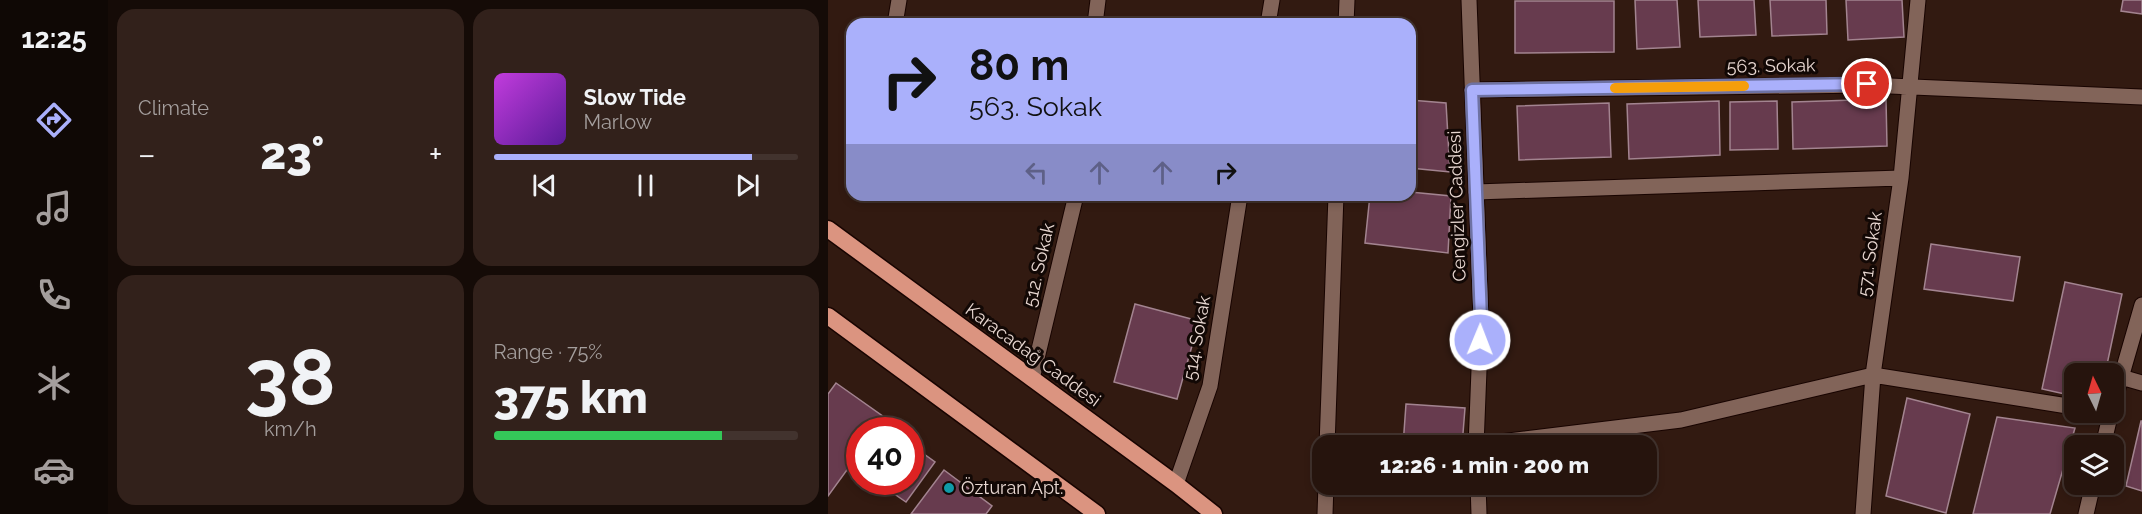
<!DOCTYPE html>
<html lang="en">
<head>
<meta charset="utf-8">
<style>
	body { margin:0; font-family:Raleway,sans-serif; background:#32211b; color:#f1f3f6; height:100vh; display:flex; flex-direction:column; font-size:22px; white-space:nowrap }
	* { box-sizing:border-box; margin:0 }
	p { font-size:20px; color:#a49e9d }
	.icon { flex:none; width:33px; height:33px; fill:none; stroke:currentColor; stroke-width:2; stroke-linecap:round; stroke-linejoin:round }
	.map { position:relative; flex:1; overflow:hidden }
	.drawer { display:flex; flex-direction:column; gap:9px; padding:9px; background:#150b07; width:720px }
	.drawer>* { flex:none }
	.hud { position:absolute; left:18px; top:18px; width:570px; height:183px; border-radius:18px; box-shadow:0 3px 9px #0003,0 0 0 2px #42332e; background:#aab0fb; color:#111; overflow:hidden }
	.needle { width:39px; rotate:355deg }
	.buttons { position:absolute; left:1236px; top:363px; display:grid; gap:12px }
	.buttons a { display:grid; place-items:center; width:60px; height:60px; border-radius:12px; background:#26140d; box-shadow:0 3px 9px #0003,0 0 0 2px #42332e; font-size:30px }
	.speed { position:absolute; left:18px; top:417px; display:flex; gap:12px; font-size:30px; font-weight:700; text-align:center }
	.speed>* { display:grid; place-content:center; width:78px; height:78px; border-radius:50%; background:#26140d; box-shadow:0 3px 9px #0003,0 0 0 2px #42332e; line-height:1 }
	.speed .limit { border:9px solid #d22; background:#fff; color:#111 }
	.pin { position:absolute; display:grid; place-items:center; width:51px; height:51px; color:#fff; margin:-26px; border:3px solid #fff; border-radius:50%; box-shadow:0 2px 6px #0007 }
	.me { position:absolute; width:66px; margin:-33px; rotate:1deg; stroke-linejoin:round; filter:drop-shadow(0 0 4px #0008) }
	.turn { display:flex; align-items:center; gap:21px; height:126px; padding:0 24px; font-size:27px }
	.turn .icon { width:78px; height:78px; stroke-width:2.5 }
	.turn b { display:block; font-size:42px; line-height:51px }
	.lanes { display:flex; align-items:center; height:57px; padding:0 24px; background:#0003; justify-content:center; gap:30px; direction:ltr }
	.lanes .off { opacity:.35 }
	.big { font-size:45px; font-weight:800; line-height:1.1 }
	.drawer .card { flex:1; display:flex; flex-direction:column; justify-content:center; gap:9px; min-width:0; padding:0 21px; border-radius:18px; background:#32211b }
	.drawer .dial { align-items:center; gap:0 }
	.dial b { font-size:78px; line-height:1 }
	.song { display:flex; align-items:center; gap:18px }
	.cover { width:72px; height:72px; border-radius:9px; background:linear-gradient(135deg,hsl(290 70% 55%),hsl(270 70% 35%)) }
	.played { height:6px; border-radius:3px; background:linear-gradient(90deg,#aab0fb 85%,#42332e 85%) }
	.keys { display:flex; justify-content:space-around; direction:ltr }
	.heat { display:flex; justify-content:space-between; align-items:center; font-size:33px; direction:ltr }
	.charge { height:9px; border-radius:4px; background:linear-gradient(90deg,#34c759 75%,#42332e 0) }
	.drawer .tiles { flex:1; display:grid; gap:9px; grid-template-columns:repeat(2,1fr) }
	.trip { position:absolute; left:484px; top:435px; width:345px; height:60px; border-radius:18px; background:#26140d; box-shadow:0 3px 9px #0003,0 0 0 2px #42332e; font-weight:800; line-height:60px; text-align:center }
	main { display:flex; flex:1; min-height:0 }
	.dock { display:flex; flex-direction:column; width:108px; justify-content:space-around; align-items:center; background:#0f0805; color:#a49e9d }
	.dock .icon { width:42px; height:42px }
	.dock .selected { color:#aab0fb }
	.dock b { font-size:27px; color:#f1f3f6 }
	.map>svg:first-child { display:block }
	.building { fill:#673b4e; stroke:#a38490; stroke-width:1.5 }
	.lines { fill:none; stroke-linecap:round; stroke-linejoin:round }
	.minor-casing { stroke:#180400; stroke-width:17 }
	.tertiary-casing { stroke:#180400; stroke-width:17 }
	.trunk-casing { stroke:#180400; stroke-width:19 }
	.minor { stroke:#826459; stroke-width:15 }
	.tertiary { stroke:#826459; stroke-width:15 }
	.trunk { stroke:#db9480; stroke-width:16 }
	.route-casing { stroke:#6e72a3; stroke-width:15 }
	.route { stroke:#aab0fb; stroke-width:10 }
	.slow { stroke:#f59e0b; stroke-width:10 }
	.culture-dot { fill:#0f9aa8; stroke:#120805; stroke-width:2 }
	.labels { text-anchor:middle; stroke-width:6; stroke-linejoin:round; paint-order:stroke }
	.street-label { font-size:18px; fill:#e9d8d2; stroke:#120805 }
	.poi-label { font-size:18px; fill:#e9d8d2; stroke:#120805; text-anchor:start }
</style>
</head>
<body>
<main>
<nav class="dock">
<b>12:25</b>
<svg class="icon selected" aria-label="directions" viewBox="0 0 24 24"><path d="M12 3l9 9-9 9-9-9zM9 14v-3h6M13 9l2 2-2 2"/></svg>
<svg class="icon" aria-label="music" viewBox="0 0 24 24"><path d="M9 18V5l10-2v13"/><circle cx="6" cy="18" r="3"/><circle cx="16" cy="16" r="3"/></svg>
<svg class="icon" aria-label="phone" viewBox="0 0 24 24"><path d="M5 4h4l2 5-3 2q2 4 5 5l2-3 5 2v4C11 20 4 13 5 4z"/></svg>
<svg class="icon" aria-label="climate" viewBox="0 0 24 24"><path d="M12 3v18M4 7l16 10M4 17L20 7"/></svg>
<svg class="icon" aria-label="car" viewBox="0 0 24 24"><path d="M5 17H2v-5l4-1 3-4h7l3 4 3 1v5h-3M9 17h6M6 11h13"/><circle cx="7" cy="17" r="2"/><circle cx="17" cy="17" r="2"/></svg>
</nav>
<section class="drawer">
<div class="tiles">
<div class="card"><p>Climate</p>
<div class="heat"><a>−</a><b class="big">23°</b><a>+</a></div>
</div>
<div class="card">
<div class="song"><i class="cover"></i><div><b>Slow Tide</b><p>Marlow</p></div></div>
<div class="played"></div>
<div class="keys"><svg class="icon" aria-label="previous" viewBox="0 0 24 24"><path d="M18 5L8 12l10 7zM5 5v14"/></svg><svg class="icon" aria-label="pause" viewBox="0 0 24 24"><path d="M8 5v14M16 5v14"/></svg><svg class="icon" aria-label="next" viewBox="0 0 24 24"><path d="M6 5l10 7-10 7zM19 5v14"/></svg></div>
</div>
<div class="card dial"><b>38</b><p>km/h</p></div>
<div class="card"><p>Range · 75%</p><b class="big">375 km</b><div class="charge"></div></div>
</div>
</section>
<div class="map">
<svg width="1314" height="514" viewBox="0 0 1314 514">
	<rect width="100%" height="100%" fill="#321a11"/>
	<path class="building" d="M 807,0 L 849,0 L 852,47 L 809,49 Z
		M 870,0 L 926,0 L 928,35 L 872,37 Z
		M 942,0 L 998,0 L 999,34 L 944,36 Z
		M 1018,0 L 1074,0 L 1076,37 L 1020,40 Z
		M 1295,0 L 1314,0 L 1314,14 L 1293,11 Z
		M 687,1 L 786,1 L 786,52 L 687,53 Z
		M 1058,99 L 1059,146 L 965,149 L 964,102 Z
		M 582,100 L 618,103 L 622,172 L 582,168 Z
		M 891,101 L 892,155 L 801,159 L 799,104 Z
		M 949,101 L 950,149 L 902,150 L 902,102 Z
		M 781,103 L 783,157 L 691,160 L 689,106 Z
		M 582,192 L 623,196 L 620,253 L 537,243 L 542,195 L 582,195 Z
		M 1103,244 L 1192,257 L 1185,301 L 1096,289 Z
		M 1237,282 L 1294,294 L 1277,374 L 1246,374 L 1246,396 L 1214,389 Z
		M 307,304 L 371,321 L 349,399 L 286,382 Z
		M 8,383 L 56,417 L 47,430 L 32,430 L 32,452 L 0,496 L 0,394 Z
		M 1079,398 L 1142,414 L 1118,513 L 1058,496 Z
		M 578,404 L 637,408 L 634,446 L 575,446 Z
		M 1169,417 L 1247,428 L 1222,514 L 1145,514 Z
		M 1313,421 L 1314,421 L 1314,491 L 1298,486 Z
		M 82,444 L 107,462 L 78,502 L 49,482 L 82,482 Z
		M 116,470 L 164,506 L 158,514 L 83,514 Z"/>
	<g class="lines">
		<g class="minor-casing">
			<path id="minor" d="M 67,24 L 71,0
				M 267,24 L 270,0
				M 440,24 L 444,0
				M 518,24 L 519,0
				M 644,90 L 1039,85 L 1314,97
				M 648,192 L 1073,178
				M 1293,377 L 1314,383
				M 204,379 L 248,195
				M 648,445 L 853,420 L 1045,375 L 1246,407
				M 499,446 L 508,195
				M 348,484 L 382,386 L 412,195
				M 497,514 L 498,484
				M 1035,514 L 1045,375 L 1073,178 L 1090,0"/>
		</g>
		<g class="tertiary-casing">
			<path id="tertiary" d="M 641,0 L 653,319 L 648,446
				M 1286,402 L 1314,305
				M 1275,446 L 1283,412
				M 650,484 L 651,514
				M 1258,514 L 1265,484"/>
		</g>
		<g class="trunk-casing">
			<path id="trunk" d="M 0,229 L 348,484 L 386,514
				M 0,316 L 269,514"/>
		</g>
		<use href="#minor" class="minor"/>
		<use href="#tertiary" class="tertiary"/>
		<use href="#trunk" class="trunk"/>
	</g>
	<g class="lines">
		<g class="route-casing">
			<path id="route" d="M 652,340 L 653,319 L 644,90 L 1039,84"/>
		</g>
		<use href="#route" class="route"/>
		<path class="slow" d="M 787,88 L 916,86"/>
	</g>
	<circle class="culture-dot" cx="121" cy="488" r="6"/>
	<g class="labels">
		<g class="street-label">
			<text transform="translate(943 66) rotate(-1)" y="6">563. Sokak</text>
			<text transform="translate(629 206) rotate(-92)" y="6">Cengizler Caddesi</text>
			<text transform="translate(1042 254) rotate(-82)" y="6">571. Sokak</text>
			<text transform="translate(211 265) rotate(-77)" y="6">512. Sokak</text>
			<text transform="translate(369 338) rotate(-80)" y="6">514. Sokak</text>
			<text transform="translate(205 355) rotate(36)" y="6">Karacadağ Caddesi</text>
		</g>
		<g class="poi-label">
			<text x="133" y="494">Özturan Apt.</text>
		</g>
	</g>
</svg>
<div class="buttons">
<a><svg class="needle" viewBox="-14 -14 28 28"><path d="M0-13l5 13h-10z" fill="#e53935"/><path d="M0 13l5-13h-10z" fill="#a49e9d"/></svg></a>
<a><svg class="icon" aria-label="layers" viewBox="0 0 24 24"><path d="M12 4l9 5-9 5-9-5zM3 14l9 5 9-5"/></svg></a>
</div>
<div class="speed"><div class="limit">40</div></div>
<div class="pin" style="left:1039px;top:84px;background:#d93025"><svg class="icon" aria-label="arrive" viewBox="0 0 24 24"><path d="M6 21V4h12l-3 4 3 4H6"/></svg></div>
<svg class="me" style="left:652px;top:340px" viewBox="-20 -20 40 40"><circle r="17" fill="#aab0fb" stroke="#fff" stroke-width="3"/><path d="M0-11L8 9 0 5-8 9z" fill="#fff"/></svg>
<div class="trip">12:26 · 1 min · 200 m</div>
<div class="hud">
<div class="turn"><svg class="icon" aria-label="right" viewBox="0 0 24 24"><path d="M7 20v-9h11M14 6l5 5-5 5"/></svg><div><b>80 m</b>563. Sokak</div></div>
<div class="lanes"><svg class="icon off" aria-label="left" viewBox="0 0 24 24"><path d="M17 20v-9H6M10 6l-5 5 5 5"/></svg><svg class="icon off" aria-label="ahead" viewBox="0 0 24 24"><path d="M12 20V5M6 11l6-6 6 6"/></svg><svg class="icon off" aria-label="ahead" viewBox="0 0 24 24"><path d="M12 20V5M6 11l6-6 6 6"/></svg><svg class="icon" aria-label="right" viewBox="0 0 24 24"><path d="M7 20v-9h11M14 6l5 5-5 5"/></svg></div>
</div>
</div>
</main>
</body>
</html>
